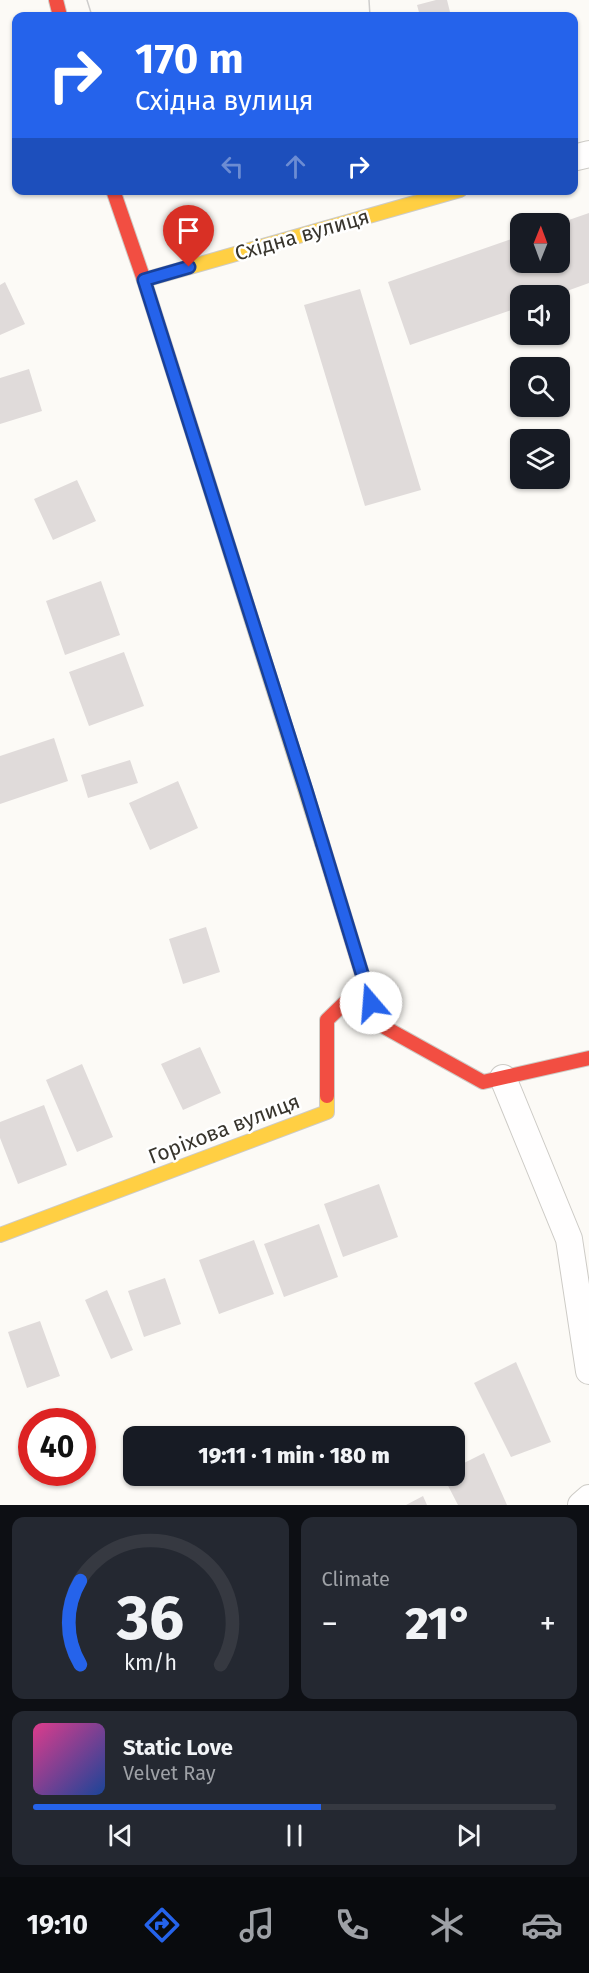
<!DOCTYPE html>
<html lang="en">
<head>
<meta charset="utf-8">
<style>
	body { margin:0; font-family:"Fira Sans",sans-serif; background:#242831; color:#f1f3f6; height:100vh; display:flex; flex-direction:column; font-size:22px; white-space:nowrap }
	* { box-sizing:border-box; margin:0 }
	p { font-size:20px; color:#9ea1a6 }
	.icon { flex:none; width:33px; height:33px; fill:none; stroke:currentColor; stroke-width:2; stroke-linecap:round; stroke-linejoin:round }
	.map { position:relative; height:1505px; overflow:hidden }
	.drawer { display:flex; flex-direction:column; gap:12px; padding:12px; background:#0d0f14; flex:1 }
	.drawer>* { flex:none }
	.top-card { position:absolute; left:12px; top:12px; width:566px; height:183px; border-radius:12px; box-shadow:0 2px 4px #0004; background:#2563eb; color:#fff; overflow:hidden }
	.needle { width:39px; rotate:1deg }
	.buttons { position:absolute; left:510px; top:213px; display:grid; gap:12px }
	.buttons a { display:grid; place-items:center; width:60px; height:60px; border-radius:12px; background:#171b24; box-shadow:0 2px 4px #0004; font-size:30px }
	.speed { position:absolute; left:18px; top:1408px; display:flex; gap:12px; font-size:30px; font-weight:700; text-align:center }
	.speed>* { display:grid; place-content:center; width:78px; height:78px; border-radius:50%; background:#171b24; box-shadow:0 2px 4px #0004; line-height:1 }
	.speed .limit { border:9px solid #d22; background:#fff; color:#111 }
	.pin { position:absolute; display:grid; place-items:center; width:51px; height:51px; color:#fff; margin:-62px -26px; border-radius:50% 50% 50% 0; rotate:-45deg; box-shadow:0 0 6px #0007 }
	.pin .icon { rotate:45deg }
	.me { position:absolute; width:66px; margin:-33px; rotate:342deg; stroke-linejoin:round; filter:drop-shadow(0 0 4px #0008) }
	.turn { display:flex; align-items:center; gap:21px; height:126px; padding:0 24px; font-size:27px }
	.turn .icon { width:78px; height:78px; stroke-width:2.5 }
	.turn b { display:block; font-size:42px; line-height:51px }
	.lanes { display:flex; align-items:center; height:57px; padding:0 24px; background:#0003; justify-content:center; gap:30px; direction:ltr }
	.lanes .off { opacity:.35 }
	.big { font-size:45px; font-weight:800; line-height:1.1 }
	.drawer .tile { flex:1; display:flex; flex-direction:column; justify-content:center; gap:9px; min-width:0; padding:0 21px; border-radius:12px; background:#242831 }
	.drawer .dial { align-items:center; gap:0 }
	.dial svg { height:156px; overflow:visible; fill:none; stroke:#363941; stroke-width:7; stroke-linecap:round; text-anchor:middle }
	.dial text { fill:#f1f3f6; stroke:none }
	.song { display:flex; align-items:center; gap:18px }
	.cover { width:72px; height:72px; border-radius:9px; background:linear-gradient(135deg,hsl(330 70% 55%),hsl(220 70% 35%)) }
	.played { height:6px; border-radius:3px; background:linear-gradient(90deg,#2563eb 55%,#363941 55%) }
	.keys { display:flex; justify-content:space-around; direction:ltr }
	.heat { display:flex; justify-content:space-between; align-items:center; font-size:33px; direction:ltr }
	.drawer .tiles { flex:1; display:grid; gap:12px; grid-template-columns:1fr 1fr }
	.tile:last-child { grid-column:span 2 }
	.trip { position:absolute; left:123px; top:1426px; width:342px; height:60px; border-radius:12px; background:#171b24; box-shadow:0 2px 4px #0004; font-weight:800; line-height:60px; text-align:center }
	.tabs { display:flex; height:96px; justify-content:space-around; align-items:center; background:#090b0e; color:#9ea1a6 }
	.tabs .icon { width:42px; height:42px }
	.tabs .selected { color:#2563eb }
	.tabs b { font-size:27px; color:#f1f3f6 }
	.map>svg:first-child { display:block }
	.building { fill:#e0dbda }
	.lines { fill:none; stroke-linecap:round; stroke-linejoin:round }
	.street-casing { stroke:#cdcbc6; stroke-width:28 }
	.slow-casing { stroke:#cdcbc6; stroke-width:16 }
	.jam-casing { stroke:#cdcbc6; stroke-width:16 }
	.street { stroke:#fffefe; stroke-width:26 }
	.slow { stroke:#ffcf43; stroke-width:14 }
	.jam { stroke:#f24e42; stroke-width:14 }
	.tram { stroke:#cecdcc; stroke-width:1.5 }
	.route-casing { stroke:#184099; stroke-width:15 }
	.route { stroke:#2563eb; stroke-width:10 }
	.labels { text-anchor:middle; stroke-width:5; stroke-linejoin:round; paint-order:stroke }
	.street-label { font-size:21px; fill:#38352d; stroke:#fff }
</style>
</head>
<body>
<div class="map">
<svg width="589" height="1505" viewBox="0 0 589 1505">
	<rect width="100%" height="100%" fill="#fcfaf6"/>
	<path class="building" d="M 436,0 L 447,0 L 451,16 L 420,16 L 417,5 Z
		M 589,213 L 589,283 L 553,296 L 520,296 L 520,307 L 410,345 L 388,282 L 520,236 L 520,262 L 560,262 L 560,223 Z
		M 5,282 L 25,324 L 0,335 L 0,285 Z
		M 360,289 L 421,490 L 365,506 L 304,305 Z
		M 29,369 L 42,411 L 0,424 L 0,378 Z
		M 77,480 L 96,521 L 53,540 L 34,499 Z
		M 101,581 L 120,635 L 65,655 L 46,601 Z
		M 124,652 L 144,706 L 89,726 L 69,672 Z
		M 54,738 L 68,781 L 0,804 L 0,756 Z
		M 130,760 L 138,783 L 88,798 L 81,775 Z
		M 178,781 L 198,828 L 150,850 L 129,803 Z
		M 206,927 L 220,972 L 183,984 L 169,939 Z
		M 200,1047 L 221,1093 L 183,1110 L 161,1064 Z
		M 82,1064 L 113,1137 L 77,1152 L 46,1080 Z
		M 44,1105 L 67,1165 L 18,1184 L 0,1138 L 0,1122 Z
		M 379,1184 L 398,1237 L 343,1257 L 324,1204 Z
		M 319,1224 L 338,1277 L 284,1297 L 264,1244 Z
		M 254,1240 L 274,1294 L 219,1314 L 199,1260 Z
		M 165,1278 L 181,1324 L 144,1337 L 128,1291 Z
		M 107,1290 L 133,1350 L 111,1359 L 85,1300 Z
		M 40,1321 L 60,1376 L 27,1388 L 8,1332 Z
		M 516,1362 L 551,1442 L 511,1457 L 474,1383 Z
		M 484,1453 L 507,1505 L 458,1505 L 443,1476 L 454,1476 L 454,1468 Z
		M 423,1496 L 427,1505 L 406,1505 Z"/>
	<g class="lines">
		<g class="street-casing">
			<path id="street" d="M 573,158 L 589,154
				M 503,1078 L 569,1239 L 589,1371
				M 581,1505 L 589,1498"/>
		</g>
		<g class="slow-casing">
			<path id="slow" d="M 144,280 L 460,190
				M 200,456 L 322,843
				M 0,1235 L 327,1112 L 327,1096"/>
		</g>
		<g class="jam-casing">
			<path id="jam" d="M 56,0 L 60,16
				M 113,190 L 144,280 L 200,456
				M 322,843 L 377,1023 L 483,1082 L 589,1058
				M 327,1096 L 327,1020 L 364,984"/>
		</g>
		<use href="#street" class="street"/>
		<use href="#slow" class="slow"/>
		<use href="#jam" class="jam"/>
		<path class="tram" d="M 87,0 L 92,16
			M 369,0 L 370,16"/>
	</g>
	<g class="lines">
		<g class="route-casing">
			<path id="route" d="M 189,267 L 144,280 L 306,790 L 371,1003"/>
		</g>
		<use href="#route" class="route"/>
	</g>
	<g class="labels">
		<g class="street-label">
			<text transform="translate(302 235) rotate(-16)" y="7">Східна вулиця</text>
			<text transform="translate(224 1129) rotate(-21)" y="7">Горіхова вулиця</text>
		</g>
	</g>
</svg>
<div class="buttons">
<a><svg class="needle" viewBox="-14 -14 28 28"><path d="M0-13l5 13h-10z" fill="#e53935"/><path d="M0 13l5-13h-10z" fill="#9ea1a6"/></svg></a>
<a><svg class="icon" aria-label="sound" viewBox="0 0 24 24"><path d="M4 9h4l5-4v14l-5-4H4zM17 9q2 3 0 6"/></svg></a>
<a><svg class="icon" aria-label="search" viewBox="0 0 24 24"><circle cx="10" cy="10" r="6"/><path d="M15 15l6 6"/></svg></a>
<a><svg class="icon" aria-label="layers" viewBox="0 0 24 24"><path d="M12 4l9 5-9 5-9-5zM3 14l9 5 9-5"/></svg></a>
</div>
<div class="speed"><div class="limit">40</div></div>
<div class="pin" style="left:189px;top:267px;background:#d93025"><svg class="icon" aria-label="arrive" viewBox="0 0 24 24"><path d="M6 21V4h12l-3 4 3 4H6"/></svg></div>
<svg class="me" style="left:371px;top:1003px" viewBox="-20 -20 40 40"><circle r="19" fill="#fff"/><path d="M0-13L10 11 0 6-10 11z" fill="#2563eb"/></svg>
<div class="trip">19:11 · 1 min · 180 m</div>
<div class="top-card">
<div class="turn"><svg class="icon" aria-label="right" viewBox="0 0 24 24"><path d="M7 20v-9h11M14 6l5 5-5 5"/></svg><div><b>170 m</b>Східна вулиця</div></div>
<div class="lanes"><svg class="icon off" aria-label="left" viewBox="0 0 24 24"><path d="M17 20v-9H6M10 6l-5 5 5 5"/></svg><svg class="icon off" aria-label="ahead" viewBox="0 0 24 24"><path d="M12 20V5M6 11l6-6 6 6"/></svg><svg class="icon" aria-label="right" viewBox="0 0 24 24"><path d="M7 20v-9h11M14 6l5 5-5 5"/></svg></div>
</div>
</div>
<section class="drawer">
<div class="tiles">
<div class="tile dial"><svg viewBox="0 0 100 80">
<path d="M14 69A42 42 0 1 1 86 69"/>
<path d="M14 69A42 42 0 0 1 14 26" stroke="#2563eb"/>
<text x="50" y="56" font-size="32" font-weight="700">36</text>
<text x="50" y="72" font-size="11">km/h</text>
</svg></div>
<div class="tile"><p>Climate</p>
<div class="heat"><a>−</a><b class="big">21°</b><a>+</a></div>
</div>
<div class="tile">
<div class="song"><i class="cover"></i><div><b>Static Love</b><p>Velvet Ray</p></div></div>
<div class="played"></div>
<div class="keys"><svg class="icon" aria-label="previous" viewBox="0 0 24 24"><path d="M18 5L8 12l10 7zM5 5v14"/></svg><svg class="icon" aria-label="pause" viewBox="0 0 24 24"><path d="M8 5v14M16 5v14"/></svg><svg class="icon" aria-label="next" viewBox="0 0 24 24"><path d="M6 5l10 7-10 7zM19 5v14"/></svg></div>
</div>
</div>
</section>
<nav class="tabs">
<b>19:10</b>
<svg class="icon selected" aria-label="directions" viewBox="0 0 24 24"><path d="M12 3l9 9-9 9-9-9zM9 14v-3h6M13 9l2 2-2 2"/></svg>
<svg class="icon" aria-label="music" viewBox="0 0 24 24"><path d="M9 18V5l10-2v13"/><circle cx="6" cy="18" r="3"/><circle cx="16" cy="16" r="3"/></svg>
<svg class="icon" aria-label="phone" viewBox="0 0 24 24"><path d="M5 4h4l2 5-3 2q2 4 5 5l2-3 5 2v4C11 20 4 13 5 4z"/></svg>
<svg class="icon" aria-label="climate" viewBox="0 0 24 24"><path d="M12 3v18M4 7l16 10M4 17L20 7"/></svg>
<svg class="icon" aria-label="car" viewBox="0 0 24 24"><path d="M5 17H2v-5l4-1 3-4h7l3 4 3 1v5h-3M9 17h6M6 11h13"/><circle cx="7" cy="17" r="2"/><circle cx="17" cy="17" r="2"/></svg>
</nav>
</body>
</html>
